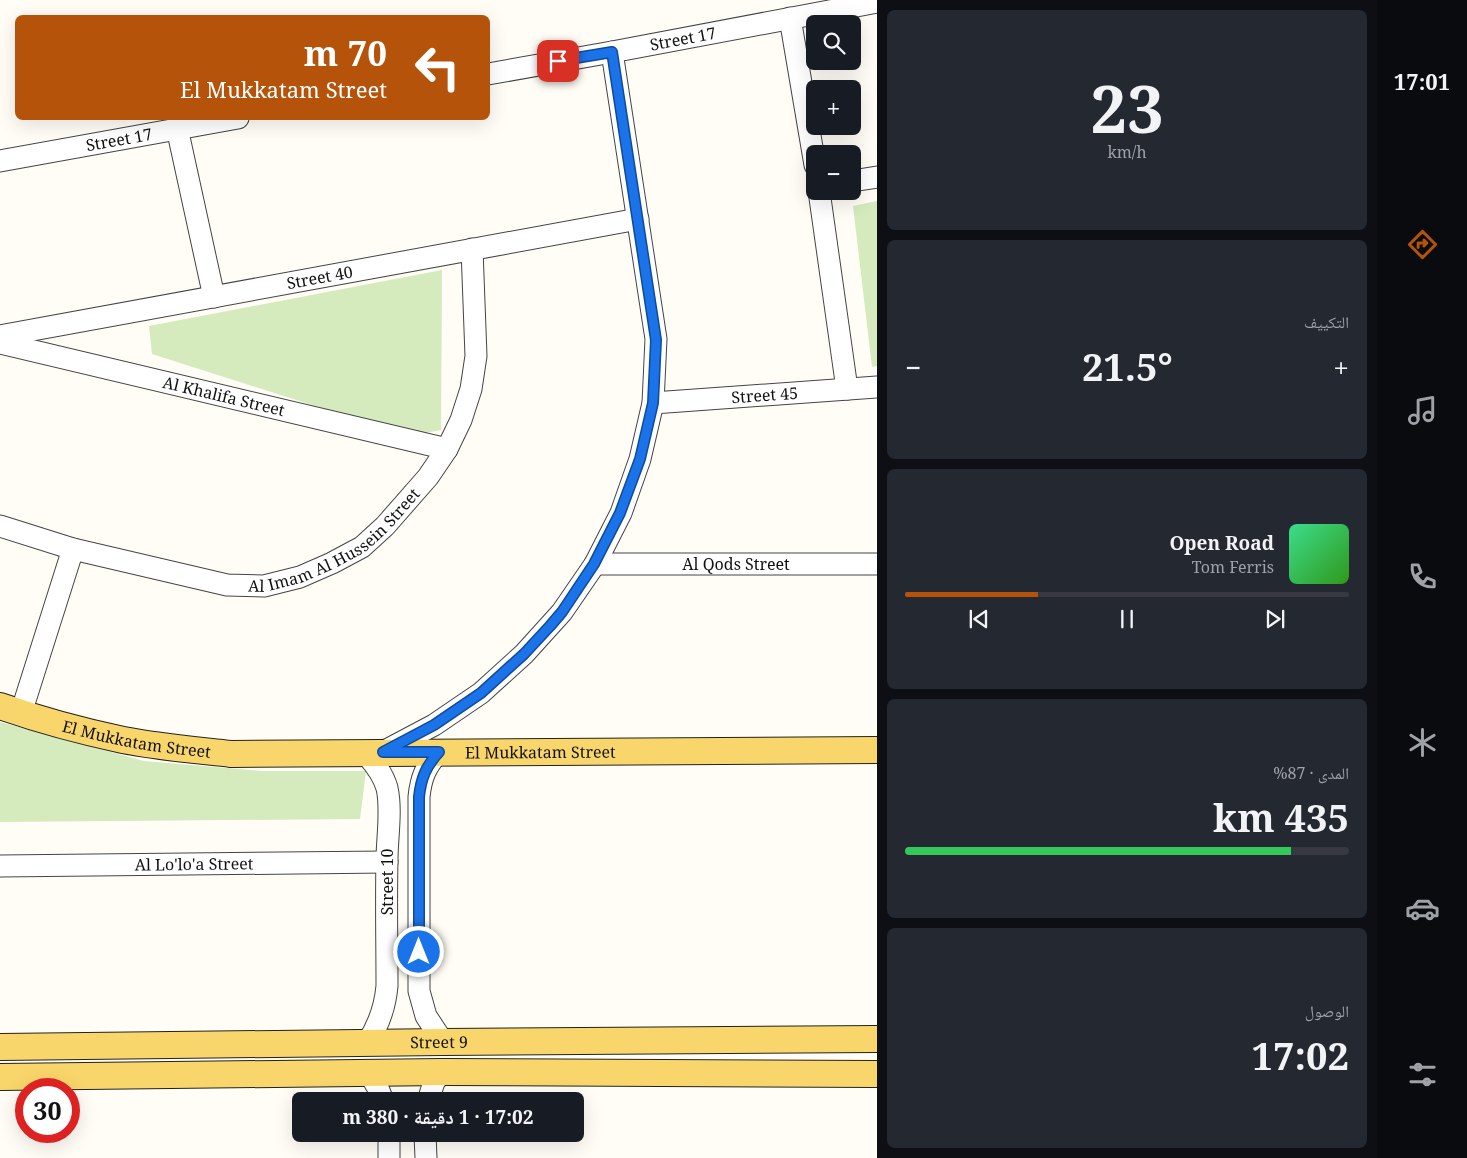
<!DOCTYPE html>
<html lang="ar">
<head>
<meta charset="utf-8">
<style>
	body { margin:0; font-family:"Noto Serif","Noto Naskh Arabic",serif; background:#242831; color:#f1f3f6; direction:rtl; height:100vh; display:flex; flex-direction:column; font-size:19px; white-space:nowrap }
	* { box-sizing:border-box; margin:0 }
	p { font-size:16px; color:#9ea1a6 }
	.icon { flex:none; width:28px; height:28px; fill:none; stroke:currentColor; stroke-width:2; stroke-linecap:round; stroke-linejoin:round }
	.map { position:relative; flex:1; overflow:hidden; direction:ltr }
	.details { display:flex; flex-direction:column; gap:10px; padding:10px; background:#0d0f14; width:500px }
	.details>* { flex:none }
	.banner { position:absolute; left:15px; top:15px; width:475px; height:105px; border-radius:8px; box-shadow:0 5px 20px #0002; direction:rtl; background:#b45309; color:#fff; overflow:hidden }
	.tools { position:absolute; left:806px; top:15px; display:grid; gap:10px }
	.tools a { display:grid; place-items:center; width:55px; height:55px; border-radius:8px; background:#171b24; box-shadow:0 5px 20px #0002; font-size:25px }
	.speed { position:absolute; left:15px; top:1078px; display:flex; gap:10px; font-size:25px; font-weight:700; text-align:center }
	.speed>* { display:grid; place-content:center; width:65px; height:65px; border-radius:50%; background:#171b24; box-shadow:0 5px 20px #0002; line-height:1 }
	.speed .limit { border:8px solid #d22; background:#fff; color:#111 }
	.pin { position:absolute; display:grid; place-items:center; width:42px; height:42px; color:#fff; margin:-21px; border-radius:10px; box-shadow:0 2px 8px #0006 }
	.me { position:absolute; width:55px; margin:-28px; rotate:0deg; stroke-linejoin:round; filter:drop-shadow(0 0 4px #0008) }
	.turn { display:flex; align-items:center; gap:18px; height:105px; padding:0 20px; font-size:22px }
	.turn .icon { width:65px; height:65px; stroke-width:2.5 }
	.turn b { display:block; font-size:35px; line-height:42px }
	.big { font-size:38px; font-weight:700; line-height:1.1 }
	.details .card { flex:1; display:flex; flex-direction:column; justify-content:center; gap:8px; min-width:0; padding:0 18px; border-radius:8px; background:#242831 }
	.details .dial { align-items:center; gap:0 }
	.dial b { font-size:65px; line-height:1 }
	.song { display:flex; align-items:center; gap:15px }
	.cover { width:60px; height:60px; border-radius:8px; background:linear-gradient(135deg,hsl(150 70% 55%),hsl(110 70% 35%)) }
	.played { height:5px; border-radius:2px; background:linear-gradient(90deg,#b45309 30%,#363941 30%) }
	.keys { display:flex; justify-content:space-around; direction:ltr }
	.heat { display:flex; justify-content:space-between; align-items:center; font-size:28px; direction:ltr }
	.charge { height:8px; border-radius:4px; background:linear-gradient(90deg,#34c759 87%,#363941 0) }
	.trip { position:absolute; left:292px; top:1092px; width:292px; height:50px; border-radius:8px; background:#171b24; box-shadow:0 5px 20px #0002; font-weight:700; line-height:50px; text-align:center; direction:rtl }
	main { display:flex; flex:1; min-height:0 }
	.menu { display:flex; flex-direction:column; width:90px; justify-content:space-around; align-items:center; background:#090b0e; color:#9ea1a6 }
	.menu .icon { width:35px; height:35px }
	.menu .on { color:#b45309 }
	.menu b { font-size:22px; color:#f1f3f6 }
	.map>svg:first-child { display:block }
	.green { fill:#d5ebbd }
	.lines { fill:none; stroke-linecap:round; stroke-linejoin:round }
	.minor-casing { stroke:#444; stroke-width:23 }
	.major-casing { stroke:#222; stroke-width:28 }
	.minor { stroke:#fff; stroke-width:21 }
	.major { stroke:#f9d66b; stroke-width:26 }
	.route-casing { stroke:#114b97; stroke-width:12 }
	.route { stroke:#1a73e8; stroke-width:9 }
	.labels { text-anchor:middle; stroke-width:5; stroke-linejoin:round; paint-order:stroke }
	.street-label { font-size:16px; fill:#111; stroke:#fff }
</style>
</head>
<body>
<main>
<nav class="menu">
<b>17:01</b>
<svg class="icon on" aria-label="directions" viewBox="0 0 24 24"><path d="M12 3l9 9-9 9-9-9zM9 14v-3h6M13 9l2 2-2 2"/></svg>
<svg class="icon" aria-label="music" viewBox="0 0 24 24"><path d="M9 18V5l10-2v13"/><circle cx="6" cy="18" r="3"/><circle cx="16" cy="16" r="3"/></svg>
<svg class="icon" aria-label="phone" viewBox="0 0 24 24"><path d="M5 4h4l2 5-3 2q2 4 5 5l2-3 5 2v4C11 20 4 13 5 4z"/></svg>
<svg class="icon" aria-label="climate" viewBox="0 0 24 24"><path d="M12 3v18M4 7l16 10M4 17L20 7"/></svg>
<svg class="icon" aria-label="car" viewBox="0 0 24 24"><path d="M5 17H2v-5l4-1 3-4h7l3 4 3 1v5h-3M9 17h6M6 11h13"/><circle cx="7" cy="17" r="2"/><circle cx="17" cy="17" r="2"/></svg>
<svg class="icon" aria-label="filters" viewBox="0 0 24 24"><path d="M4 7h16M4 17h16"/><circle cx="9" cy="7" r="2"/><circle cx="15" cy="17" r="2"/></svg>
</nav>
<section class="details">
<div class="card dial"><b>23</b><p>km/h</p></div>
<div class="card"><p>التكييف</p>
<div class="heat"><a>−</a><b class="big">21.5°</b><a>+</a></div>
</div>
<div class="card">
<div class="song"><i class="cover"></i><div><b>Open Road</b><p>Tom Ferris</p></div></div>
<div class="played"></div>
<div class="keys"><svg class="icon" aria-label="previous" viewBox="0 0 24 24"><path d="M18 5L8 12l10 7zM5 5v14"/></svg><svg class="icon" aria-label="pause" viewBox="0 0 24 24"><path d="M8 5v14M16 5v14"/></svg><svg class="icon" aria-label="next" viewBox="0 0 24 24"><path d="M6 5l10 7-10 7zM19 5v14"/></svg></div>
</div>
<div class="card"><p>المدى · 87%</p><b class="big">435 km</b><div class="charge"></div></div>
<div class="card"><p>الوصول</p><b class="big">17:02</b></div>
</section>
<div class="map">
<svg width="877" height="1158" viewBox="0 0 877 1158">
	<rect width="100%" height="100%" fill="#fffdf5"/>
	<path class="green" d="M 877,201 L 877,366 L 872,367 L 853,206 Z
		M 442,270 L 441,430 L 409,436 L 152,354 L 149,326 Z
		M 0,722 L 144,761 L 262,771 L 366,771 L 360,819 L 0,822 Z"/>
	<g class="lines">
		<g class="minor-casing">
			<g id="minor">
				<path d="M 790,18 L 815,165"/>
				<path id="s1" d="M 488,74 L 612,52 L 877,2"/>
				<path d="M 177,128 L 214,297"/>
				<path id="s2" d="M 0,161 L 238,118"/>
				<path d="M 852,181 L 877,177"/>
				<path d="M 819,191 L 847,389"/>
				<path id="s3" d="M 0,336 L 638,219"/>
				<path id="s4" d="M 0,343 L 447,449"/>
				<path id="s5" d="M 653,403 L 877,387"/>
				<path id="s6" d="M 0,526 L 73,549 L 227,585 L 264,586 L 300,577 L 332,563 L 362,547 L 385,526 L 428,477 L 447,449 L 461,420 L 471,389 L 476,356 L 472,249"/>
				<path id="s7" d="M 595,564 L 877,564"/>
				<path d="M 21,713 L 73,549"/>
				<path d="M 383,752 L 434,725 L 481,693 L 524,654 L 562,612 L 595,564 L 621,513 L 640,459 L 653,403 L 656,339 L 612,52"/>
				<path d="M 439,752 C 426,766 421,777 419,797 L 419,991 L 426,1016 L 443,1042"/>
				<path d="M 365,753 C 375,764 383,774 387,788 C 392,810 387,838 387,860 C 386,902 387,944 387,986 C 385,1008 379,1025 367,1043"/>
				<path id="s8" d="M 0,866 L 387,862"/>
				<path d="M 369,1073 L 378,1088 L 383,1101"/>
				<path d="M 428,1101 L 434,1082 L 442,1072"/>
				<path d="M 389,1134 L 389,1158"/>
				<path d="M 425,1134 L 426,1158"/>
			</g>
		</g>
		<g class="major-casing">
			<g id="major">
				<path id="s9" d="M 0,706 C 40,720 81,731 123,740 C 159,747 195,750 231,754 L 877,750"/>
				<path id="s10" d="M 0,1047 L 443,1042 L 877,1039"/>
				<path d="M 0,1077 L 442,1072 L 877,1074"/>
			</g>
		</g>
		<use href="#minor" class="minor"/>
		<use href="#major" class="major"/>
	</g>
	<g class="lines">
		<g class="route-casing">
			<path id="route" d="M 419,952 L 419,797 C 421,778 426,766 439,752 L 383,752 L 434,725 L 481,693 L 524,654 L 550,626 L 562,612 L 594,564 L 620,513 L 640,459 L 653,403 L 656,340 L 612,52 L 558,61"/>
		</g>
		<use href="#route" class="route"/>
	</g>
	<g class="labels">
		<g class="street-label">
			<text dy="6" stroke="none"><textPath href="#s1" startOffset="198">Street 17</textPath></text>
			<text dy="6" stroke="none"><textPath href="#s2" startOffset="121">Street 17</textPath></text>
			<text dy="6" stroke="none"><textPath href="#s3" startOffset="325">Street 40</textPath></text>
			<text dy="6" stroke="none"><textPath href="#s5" startOffset="112">Street 45</textPath></text>
			<text dy="6" stroke="none"><textPath href="#s4" startOffset="230">Al Khalifa Street</textPath></text>
			<text dy="6" stroke="none"><textPath href="#s6" startOffset="356">Al Imam Al Hussein Street</textPath></text>
			<text dy="6" stroke="none"><textPath href="#s7" startOffset="141">Al Qods Street</textPath></text>
			<text dy="6" stroke="none"><textPath href="#s9" startOffset="141">El Mukkatam Street</textPath></text>
			<text dy="6" stroke="none"><textPath href="#s9" startOffset="546">El Mukkatam Street</textPath></text>
			<text dy="6" stroke="none"><textPath href="#s8" startOffset="194">Al Lo'lo'a Street</textPath></text>
			<text transform="translate(387 882) rotate(-90)" y="6">Street 10</text>
			<text dy="6" stroke="none"><textPath href="#s10" startOffset="439">Street 9</textPath></text>
		</g>
	</g>
</svg>
<div class="tools">
<a><svg class="icon" aria-label="search" viewBox="0 0 24 24"><circle cx="10" cy="10" r="6"/><path d="M15 15l6 6"/></svg></a>
<a>+</a>
<a>−</a>
</div>
<div class="speed"><div class="limit">30</div></div>
<div class="pin" style="left:558px;top:61px;background:#d93025"><svg class="icon" aria-label="arrive" viewBox="0 0 24 24"><path d="M6 21V4h12l-3 4 3 4H6"/></svg></div>
<svg class="me" style="left:419px;top:952px" viewBox="-20 -20 40 40"><circle r="17" fill="#1a73e8" stroke="#fff" stroke-width="3"/><path d="M0-11L8 9 0 5-8 9z" fill="#fff"/></svg>
<div class="trip">17:02 · 1 دقيقة · 380 m</div>
<div class="banner">
<div class="turn"><svg class="icon" aria-label="left" viewBox="0 0 24 24"><path d="M17 20v-9H6M10 6l-5 5 5 5"/></svg><div><b>70 m</b>El Mukkatam Street</div></div>
</div>
</div>
</main>
</body>
</html>
